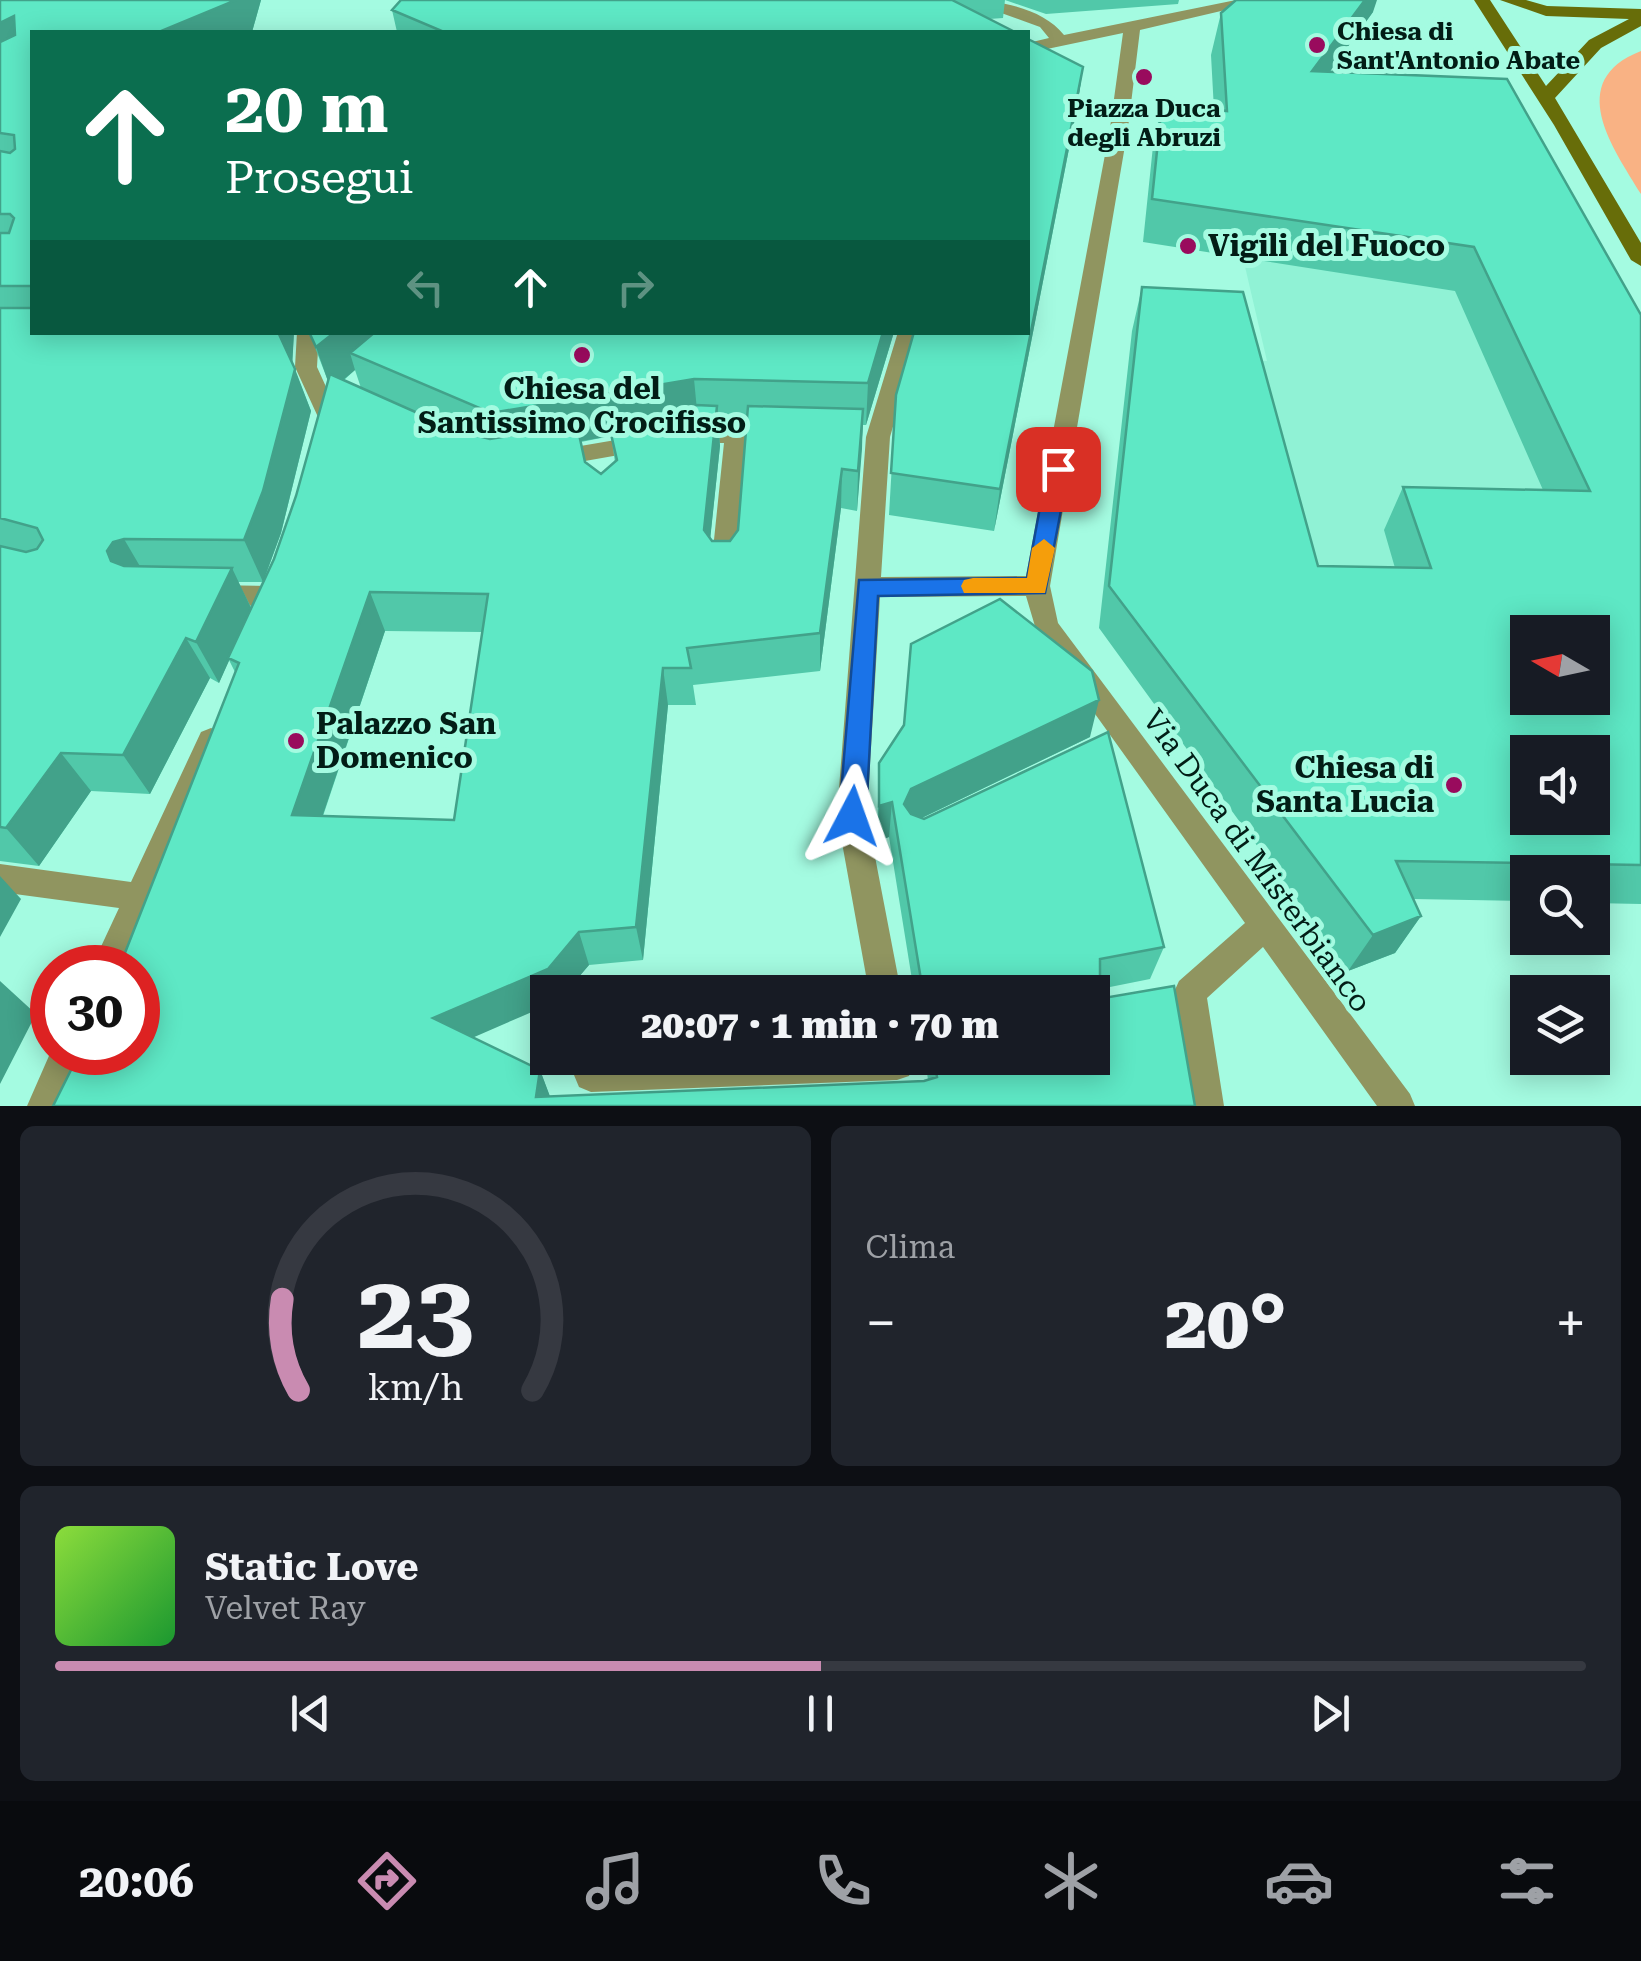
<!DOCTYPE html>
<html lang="it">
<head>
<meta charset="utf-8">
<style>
	body { margin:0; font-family:"Roboto Serif",serif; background:#20242c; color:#f1f3f6; height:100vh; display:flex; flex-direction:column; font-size:38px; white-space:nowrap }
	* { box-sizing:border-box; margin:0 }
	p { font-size:32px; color:#9ea1a6 }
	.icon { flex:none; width:55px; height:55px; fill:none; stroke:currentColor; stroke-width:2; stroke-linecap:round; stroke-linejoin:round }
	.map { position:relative; height:1106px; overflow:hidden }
	.side { display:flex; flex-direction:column; gap:20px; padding:20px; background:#0d0f14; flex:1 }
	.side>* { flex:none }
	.banner { position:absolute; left:30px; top:30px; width:1000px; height:305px; border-radius:0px; box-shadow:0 5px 25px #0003; background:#0b6e4f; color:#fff; overflow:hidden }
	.needle { width:65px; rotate:279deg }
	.controls { position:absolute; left:1510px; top:615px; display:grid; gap:20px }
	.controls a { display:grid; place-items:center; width:100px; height:100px; border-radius:0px; background:#171b24; box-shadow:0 5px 25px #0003; font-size:50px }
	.speed { position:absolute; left:30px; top:945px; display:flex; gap:20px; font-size:50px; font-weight:700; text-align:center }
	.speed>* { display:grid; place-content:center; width:130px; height:130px; border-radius:50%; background:#171b24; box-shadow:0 5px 25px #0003; line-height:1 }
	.speed .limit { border:15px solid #d22; background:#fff; color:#111 }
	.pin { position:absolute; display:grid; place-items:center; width:85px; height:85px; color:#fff; margin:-42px; border-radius:20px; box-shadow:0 5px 15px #0006 }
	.me { position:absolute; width:110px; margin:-55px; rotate:4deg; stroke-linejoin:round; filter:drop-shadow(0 0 8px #0008) }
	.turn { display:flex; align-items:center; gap:35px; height:210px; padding:0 30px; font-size:45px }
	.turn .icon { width:130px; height:130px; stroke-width:2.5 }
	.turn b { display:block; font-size:70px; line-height:85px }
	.lanes { display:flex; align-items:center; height:95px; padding:0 30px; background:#0003; justify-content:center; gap:50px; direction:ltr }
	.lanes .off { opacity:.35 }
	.big { font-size:75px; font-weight:800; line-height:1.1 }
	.side .tile { flex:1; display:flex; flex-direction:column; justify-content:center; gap:15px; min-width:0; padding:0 35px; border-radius:15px; background:#20242c }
	.side .dial { align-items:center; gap:0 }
	.dial svg { height:260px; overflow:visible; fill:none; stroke:#363941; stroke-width:7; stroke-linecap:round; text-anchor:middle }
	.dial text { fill:#f1f3f6; stroke:none }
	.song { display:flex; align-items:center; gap:30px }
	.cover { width:120px; height:120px; border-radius:15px; background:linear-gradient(135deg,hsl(90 70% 55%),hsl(130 70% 35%)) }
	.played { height:10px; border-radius:5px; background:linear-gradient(90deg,#c98bb1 50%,#363941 50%) }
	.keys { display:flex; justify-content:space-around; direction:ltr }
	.heat { display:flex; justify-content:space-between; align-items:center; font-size:55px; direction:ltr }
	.side .tiles { flex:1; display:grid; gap:20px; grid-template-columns:1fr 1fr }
	.tile:last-child { grid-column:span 2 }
	.trip { position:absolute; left:530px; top:975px; width:580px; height:100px; border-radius:0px; background:#171b24; box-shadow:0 5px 25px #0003; font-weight:800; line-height:100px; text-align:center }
	.tab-bar { display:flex; height:160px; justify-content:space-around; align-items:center; background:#090b0e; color:#9ea1a6 }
	.tab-bar .icon { width:70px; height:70px }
	.tab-bar .selected { color:#c98bb1 }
	.tab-bar b { font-size:45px; color:#f1f3f6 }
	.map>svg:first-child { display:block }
	.built { fill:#90f2d5 }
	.green { fill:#f9b284 }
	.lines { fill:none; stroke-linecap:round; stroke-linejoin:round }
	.street { fill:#909560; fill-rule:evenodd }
	.secondary { fill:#676d09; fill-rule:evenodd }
	.wall { fill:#51c8a9; fill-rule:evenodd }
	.shaded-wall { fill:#42a28a }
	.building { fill:#5ee8c5; stroke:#42a28a; stroke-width:2.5; fill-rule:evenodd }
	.route { fill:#1a73e8; stroke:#114b97; stroke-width:2.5 }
	.slow { fill:#f59e0b }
	.poi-dot { fill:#990b5d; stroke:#a4fbe1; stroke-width:4 }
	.labels { text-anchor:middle; stroke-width:10; stroke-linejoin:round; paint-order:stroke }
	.far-poi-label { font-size:25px; font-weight:bold; fill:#021d16; stroke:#a4fbe1; text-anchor:start }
	.poi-label { font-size:30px; font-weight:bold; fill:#021d16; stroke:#a4fbe1; text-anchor:start }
	.street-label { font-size:30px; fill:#021d16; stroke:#a4fbe1 }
</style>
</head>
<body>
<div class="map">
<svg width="1641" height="1106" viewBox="0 0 1641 1106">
	<rect width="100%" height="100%" fill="#a4fbe1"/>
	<path class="built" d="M 1418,123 L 1592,632 L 1528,632 L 1229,651 L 1130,355 L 1267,361 L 1243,258 L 1251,259 Z"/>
	<path class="green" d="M 1641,51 L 1641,194 C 1613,148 1564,81 1641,51 Z"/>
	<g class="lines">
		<path class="street" d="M 965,0 C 999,0 1043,8 1064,35 L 1236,0 L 1268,0 L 1140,30 L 1128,128 L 1050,586 L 1058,623 L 1410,1094 L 1415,1106 L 1377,1106 L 1263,947 L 1207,998 L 1224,1106 L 1190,1106 L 1174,992 L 1179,981 L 1245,923 L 1037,633 L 1026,596 L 880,597 L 867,815 L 901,992 L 869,992 L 837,815 L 866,437 L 898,332 L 920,332 L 890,437 L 881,577 L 1026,576 L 1110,128 L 1123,33 L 1028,53 L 1028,43 L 1049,38 L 1040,27 Z
			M 297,332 L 319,332 L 317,367 L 337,411 L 334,417 L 318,417 L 295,367 Z
			M 736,426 L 779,427 L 791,435 L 779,443 L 747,443 L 737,569 L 733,576 L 715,576 L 711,569 L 724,443 L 689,443 L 677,435 L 689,427 Z
			M 645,435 L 657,443 L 653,449 L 551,467 L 539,459 L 551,451 Z
			M 210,585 L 275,586 L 284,589 L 288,596 L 284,603 L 275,606 L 210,605 L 201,602 L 197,595 L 201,588 Z
			M 211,728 L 221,732 L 225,740 L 123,968 L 91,968 L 119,908 L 0,892 L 0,864 L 131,882 L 201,732 Z
			M 52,1049 L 52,1052 L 84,1052 L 61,1106 L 27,1106 Z
			M 591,1058 L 911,1058 L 914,1064 L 909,1076 L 897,1080 L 591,1092 L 579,1087 L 574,1075 L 579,1063 Z"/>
		<path class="secondary" d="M 1474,0 L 1490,0 L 1546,86 L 1589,40 L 1629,19 L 1546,16 L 1500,0 L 1526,0 L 1547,6 L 1641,9 L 1641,26 L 1601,48 L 1555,98 L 1641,243 L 1641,266 L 1631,260 L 1554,125 Z"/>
	</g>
	<path class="wall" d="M 0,0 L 261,0 L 252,32 L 32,32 L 32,332 L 294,332 L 292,363 L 311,411 L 281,533 L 265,577 L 274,559 L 296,496 L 328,381 L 309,332 L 894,332 L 866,425 L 863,425 L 857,511 L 841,508 L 820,671 L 693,685 L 696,705 L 668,705 L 643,960 L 589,965 L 566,992 L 548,992 L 473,1037 L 540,1070 L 550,1097 L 924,1081 L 928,1080 L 925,1058 L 1045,1058 L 1051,1059 L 1092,1058 L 1092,992 L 914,992 L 889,837 L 877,841 L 879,763 L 1090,737 L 922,818 L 1164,947 L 1150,979 L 1100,989 L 1100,994 L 1195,1106 L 53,1106 L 138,1052 L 235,672 L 229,660 L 219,683 L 210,678 L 150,794 L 91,791 L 39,866 L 0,861 ZM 355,370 L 361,388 L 344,380 ZM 718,422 L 747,422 L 738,530 L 730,541 L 712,541 L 710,539 L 720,446 ZM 611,436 L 615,462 L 601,474 L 585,462 L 581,442 ZM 238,582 L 263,582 L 251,607 ZM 385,631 L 482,632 L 454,820 L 323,816 Z
		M 401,0 L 1179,0 L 1178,4 L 1046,14 L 1005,0 L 1003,18 L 989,19 L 1015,32 L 397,32 L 392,10 Z
		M 1373,12 L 1330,71 L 1641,315 L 1641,904 L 1592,903 L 1592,872 L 1528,872 L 1528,901 L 1413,899 L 1421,916 L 1395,953 L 1348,971 L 1099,628 L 1132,331 L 1142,287 L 1318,566 L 1395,568 L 1384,530 L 1403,487 L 1543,490 L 1455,291 L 1143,242 L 1153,146 L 1162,103 L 1214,110 L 1211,55 L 1221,13 Z
		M 1083,67 L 1077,108 L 994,531 L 889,515 L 896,395 Z"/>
	<path class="shaded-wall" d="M 236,0 L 261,0 L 252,32 L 159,32 Z
		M 1365,0 L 1377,0 L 1373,12 L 1300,113 L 1312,71 Z
		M 14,16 L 32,56 L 0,73 L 0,23 Z
		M 1083,67 L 1077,108 L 994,531 L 1000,489 Z
		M 278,332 L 294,332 L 292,369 Z
		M 335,332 L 401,332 L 350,353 L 355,370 L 331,390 L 316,347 Z
		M 883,332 L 894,332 L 866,425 L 868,383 Z
		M 295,369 L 311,411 L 281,533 L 263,582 L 244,540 Z
		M 694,379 L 698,421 L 608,421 L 611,436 L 501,455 L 491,413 Z
		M 717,406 L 720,446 L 707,569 L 704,530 Z
		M 863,409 L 862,449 L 857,511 L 858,471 Z
		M 842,469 L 841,508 L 820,671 L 820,633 Z
		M 124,539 L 148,580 L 111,561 L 107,551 L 113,542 Z
		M 232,568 L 252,610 L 219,683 L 196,642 Z
		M 370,592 L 385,631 L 311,850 L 292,815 Z
		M 186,638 L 210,678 L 150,794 L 123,755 Z
		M 663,668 L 668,705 L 643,960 L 636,927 Z
		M 1099,700 L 1090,737 L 907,825 L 904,804 L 911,789 Z
		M 61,753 L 91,791 L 39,866 L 6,828 Z
		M 892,802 L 889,837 L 877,841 L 879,806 Z
		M 0,876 L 21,899 L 0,937 Z
		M 1421,916 L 1395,953 L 1348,971 L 1373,935 Z
		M 579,932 L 589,965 L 566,992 L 548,992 L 548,1005 L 449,1048 L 433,1018 Z
		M 0,981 L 36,1014 L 0,1084 Z
		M 540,1070 L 551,1099 L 536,1097 Z"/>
	<path class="building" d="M 0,0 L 236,0 L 159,32 L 32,32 L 32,286 L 0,286 L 0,233 L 9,233 L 14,218 L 10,214 L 0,214 L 0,151 L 10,153 L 15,149 L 14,135 L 0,133 L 0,42 L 15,35 L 14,16 L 0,23 Z
		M 401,0 L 952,0 L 1015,32 L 444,32 L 392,10 Z
		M 1236,0 L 1365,0 L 1312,71 L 1507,79 L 1641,315 L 1641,865 L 1396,861 L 1421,916 L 1373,935 L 1109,586 L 1142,287 L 1243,292 L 1318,566 L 1431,568 L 1403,487 L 1590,491 L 1474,247 L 1152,199 L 1162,103 L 1227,111 L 1221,13 ZM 1528,632 L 1592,632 L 1592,698 L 1528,698 ZM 1528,752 L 1592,752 L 1592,818 L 1528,818 Z
		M 1028,39 L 1083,67 L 1000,489 L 891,473 L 896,395 L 914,332 L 1028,332 Z
		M 0,308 L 32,308 L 32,332 L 278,332 L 295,369 L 263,491 L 244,540 L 124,539 L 113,542 L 107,551 L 111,561 L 124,566 L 232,568 L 196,642 L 186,638 L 123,755 L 61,753 L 6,828 L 0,827 L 0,546 L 26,552 L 37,549 L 43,540 L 37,528 L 0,518 Z
		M 309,332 L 335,332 L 316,347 Z
		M 375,332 L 883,332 L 868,383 L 694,379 L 491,413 L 350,353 Z
		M 330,374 L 458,431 L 490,439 L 577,425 L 585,462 L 601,474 L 617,460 L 608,421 L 696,405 L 717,406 L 704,530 L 712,541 L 730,541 L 738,530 L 748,406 L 863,409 L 858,471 L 842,469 L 820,633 L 687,648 L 691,668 L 663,668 L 636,927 L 579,932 L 548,969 L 433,1018 L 540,1070 L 536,1097 L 924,1081 L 937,1077 L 934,1058 L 1045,1058 L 1051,1059 L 1053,1058 L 1092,1058 L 1092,992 L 923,992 L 892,802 L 879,806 L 879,763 L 904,725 L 911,644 L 1000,599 L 1092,671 L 1099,700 L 911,789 L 904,804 L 911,814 L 924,819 L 1108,732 L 1164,947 L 1100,959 L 1100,994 L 1104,998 L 1174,986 L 1195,1106 L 53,1106 L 80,1052 L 138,1052 L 138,968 L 119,968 L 239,663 L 228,658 L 274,559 L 296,496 ZM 370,592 L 488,594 L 454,820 L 292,815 Z"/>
	<path class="route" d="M 1058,462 L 1069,469 L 1045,593 L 878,596 L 866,816 L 862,824 L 852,827 L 843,824 L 839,816 L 859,580 L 1027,578 L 1047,469 Z"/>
	<path class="slow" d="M 1044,539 L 1055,548 L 1045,593 L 964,593 L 961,586 L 964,580 L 973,578 L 1027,578 L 1032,548 Z"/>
	<g class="poi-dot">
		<circle cx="1317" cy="45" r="10"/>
		<circle cx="1144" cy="77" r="10"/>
		<circle cx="1188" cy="246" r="10"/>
		<circle cx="582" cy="355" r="10"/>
		<circle cx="296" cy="741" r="10"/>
		<circle cx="1454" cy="785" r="10"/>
	</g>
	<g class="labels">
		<g class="far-poi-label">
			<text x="1337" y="40">Chiesa di<tspan x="1337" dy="29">Sant'Antonio Abate</tspan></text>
			<text x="1144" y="117" text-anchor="middle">Piazza Duca<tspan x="1144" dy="29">degli Abruzi</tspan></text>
		</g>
		<g class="poi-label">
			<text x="1208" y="256">Vigili del Fuoco</text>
			<text x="582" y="399" text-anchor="middle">Chiesa del<tspan x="582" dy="34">Santissimo Crocifisso</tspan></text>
			<text x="316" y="734">Palazzo San<tspan x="316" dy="34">Domenico</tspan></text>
			<text x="1434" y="778" text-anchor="end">Chiesa di<tspan x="1434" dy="34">Santa Lucia</tspan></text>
		</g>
		<g class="street-label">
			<text transform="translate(1257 861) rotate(54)" y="10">Via Duca di Misterbianco</text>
		</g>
	</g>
</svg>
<div class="controls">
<a><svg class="needle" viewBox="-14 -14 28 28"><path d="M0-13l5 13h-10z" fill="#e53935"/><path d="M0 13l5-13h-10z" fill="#9ea1a6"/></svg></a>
<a><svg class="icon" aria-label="sound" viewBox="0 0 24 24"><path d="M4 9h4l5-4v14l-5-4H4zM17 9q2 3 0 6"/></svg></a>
<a><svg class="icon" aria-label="search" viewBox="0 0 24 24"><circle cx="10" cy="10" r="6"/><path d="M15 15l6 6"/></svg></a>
<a><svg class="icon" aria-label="layers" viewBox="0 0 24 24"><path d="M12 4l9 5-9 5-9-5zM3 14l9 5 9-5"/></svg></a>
</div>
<div class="speed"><div class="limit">30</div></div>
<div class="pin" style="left:1058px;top:469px;background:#d93025"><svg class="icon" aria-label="arrive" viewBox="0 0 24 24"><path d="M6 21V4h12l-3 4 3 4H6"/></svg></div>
<svg class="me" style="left:852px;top:816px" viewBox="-20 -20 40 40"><path d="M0-17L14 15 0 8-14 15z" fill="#1a73e8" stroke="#fff" stroke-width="4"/></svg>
<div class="trip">20:07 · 1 min · 70 m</div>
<div class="banner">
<div class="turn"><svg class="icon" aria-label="ahead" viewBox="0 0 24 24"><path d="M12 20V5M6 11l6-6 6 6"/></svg><div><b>20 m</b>Prosegui</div></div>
<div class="lanes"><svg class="icon off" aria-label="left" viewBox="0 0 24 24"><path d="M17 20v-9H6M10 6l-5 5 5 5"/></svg><svg class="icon" aria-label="ahead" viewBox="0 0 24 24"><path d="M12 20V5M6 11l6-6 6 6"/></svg><svg class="icon off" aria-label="right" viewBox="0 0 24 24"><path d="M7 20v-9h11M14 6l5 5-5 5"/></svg></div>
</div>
</div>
<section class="side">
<div class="tiles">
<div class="tile dial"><svg viewBox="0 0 100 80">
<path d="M14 69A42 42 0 1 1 86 69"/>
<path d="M14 69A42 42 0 0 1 9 41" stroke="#c98bb1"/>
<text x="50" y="56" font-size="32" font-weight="700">23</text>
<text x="50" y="72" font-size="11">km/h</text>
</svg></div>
<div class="tile"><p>Clima</p>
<div class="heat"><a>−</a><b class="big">20°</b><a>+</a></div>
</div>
<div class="tile">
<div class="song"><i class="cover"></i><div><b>Static Love</b><p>Velvet Ray</p></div></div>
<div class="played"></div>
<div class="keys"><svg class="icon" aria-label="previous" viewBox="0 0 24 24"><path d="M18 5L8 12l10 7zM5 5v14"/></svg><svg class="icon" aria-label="pause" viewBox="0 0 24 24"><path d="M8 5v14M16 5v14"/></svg><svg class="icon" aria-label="next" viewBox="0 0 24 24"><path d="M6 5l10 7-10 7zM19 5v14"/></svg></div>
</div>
</div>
</section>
<nav class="tab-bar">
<b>20:06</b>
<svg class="icon selected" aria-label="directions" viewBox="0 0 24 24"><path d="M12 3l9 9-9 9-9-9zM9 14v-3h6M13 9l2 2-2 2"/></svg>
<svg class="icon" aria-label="music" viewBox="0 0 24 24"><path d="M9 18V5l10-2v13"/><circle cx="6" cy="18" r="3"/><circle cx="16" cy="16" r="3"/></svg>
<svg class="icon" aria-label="phone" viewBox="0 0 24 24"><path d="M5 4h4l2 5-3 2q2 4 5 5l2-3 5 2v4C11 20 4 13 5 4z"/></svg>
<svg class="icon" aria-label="climate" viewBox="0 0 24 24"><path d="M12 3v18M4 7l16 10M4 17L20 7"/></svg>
<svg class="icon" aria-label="car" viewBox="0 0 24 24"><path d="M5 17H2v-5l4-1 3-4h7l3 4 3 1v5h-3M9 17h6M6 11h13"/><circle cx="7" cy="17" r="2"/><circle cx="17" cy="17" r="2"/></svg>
<svg class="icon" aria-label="filters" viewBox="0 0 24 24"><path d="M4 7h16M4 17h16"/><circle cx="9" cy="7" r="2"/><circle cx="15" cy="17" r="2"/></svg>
</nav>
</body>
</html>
